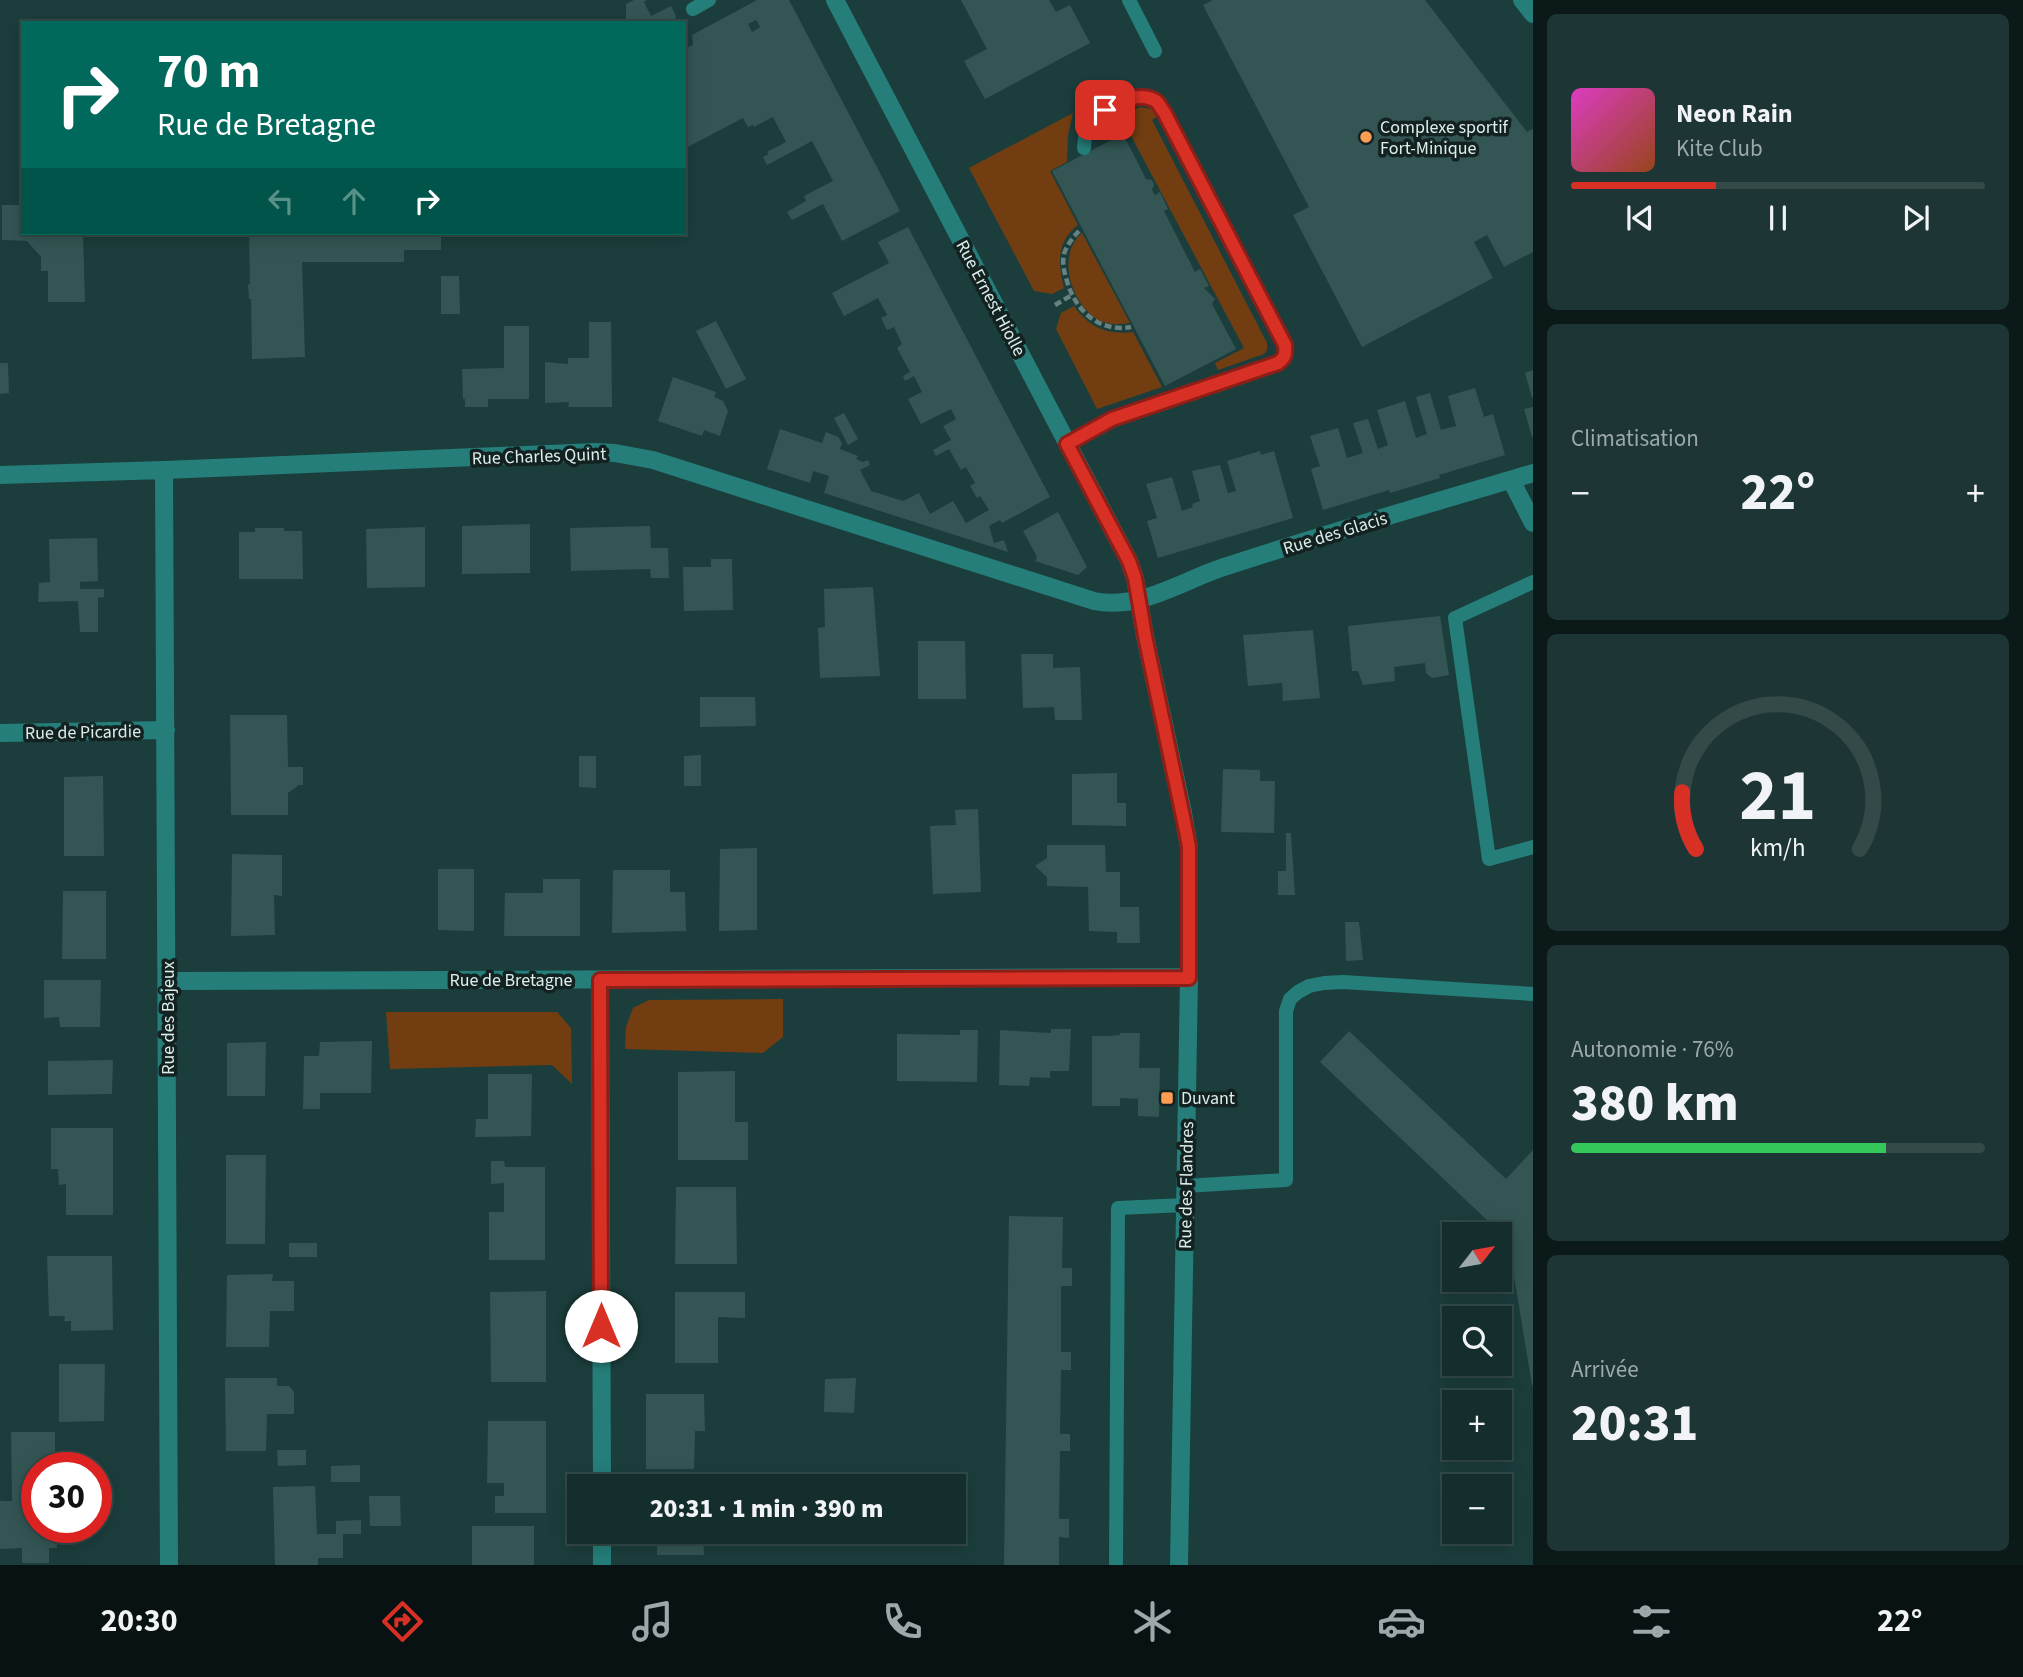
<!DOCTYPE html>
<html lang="fr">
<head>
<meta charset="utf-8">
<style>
	body { margin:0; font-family:"Source Sans 3",sans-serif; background:#1d3635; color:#f1f3f6; height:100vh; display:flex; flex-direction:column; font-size:26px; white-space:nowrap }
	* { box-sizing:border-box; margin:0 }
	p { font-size:23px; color:#9da8aa }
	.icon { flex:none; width:38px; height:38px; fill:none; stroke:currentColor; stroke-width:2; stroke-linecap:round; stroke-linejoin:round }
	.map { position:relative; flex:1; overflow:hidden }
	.panel { display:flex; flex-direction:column; gap:14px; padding:14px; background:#0b1919; width:490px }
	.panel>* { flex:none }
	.hud { position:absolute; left:21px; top:21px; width:665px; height:214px; border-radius:0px; box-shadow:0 4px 18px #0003,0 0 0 2px #334a49; background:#00695c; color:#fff; overflow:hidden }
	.needle { width:46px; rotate:59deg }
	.buttons { position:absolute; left:1442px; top:1222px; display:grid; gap:14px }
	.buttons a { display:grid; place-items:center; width:70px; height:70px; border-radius:0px; background:#142e2d; box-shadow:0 4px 18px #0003,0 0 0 2px #334a49; font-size:35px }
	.speed { position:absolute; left:21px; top:1452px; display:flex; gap:14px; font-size:35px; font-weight:700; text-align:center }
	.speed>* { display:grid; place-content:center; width:91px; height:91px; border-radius:50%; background:#142e2d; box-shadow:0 4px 18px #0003,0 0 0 2px #334a49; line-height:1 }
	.speed .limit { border:10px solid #d22; background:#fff; color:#111 }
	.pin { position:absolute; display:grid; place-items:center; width:60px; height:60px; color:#fff; margin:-30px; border-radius:14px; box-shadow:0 4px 10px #0006 }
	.me { position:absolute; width:77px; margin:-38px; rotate:0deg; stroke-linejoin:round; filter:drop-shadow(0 0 5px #0008) }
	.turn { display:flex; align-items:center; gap:24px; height:147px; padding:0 21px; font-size:32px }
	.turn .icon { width:91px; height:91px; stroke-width:2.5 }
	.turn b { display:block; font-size:49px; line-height:60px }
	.lanes { display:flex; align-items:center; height:66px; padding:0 21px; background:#0003; justify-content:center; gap:35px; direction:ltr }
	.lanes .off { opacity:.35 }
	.big { font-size:52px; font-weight:800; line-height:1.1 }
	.panel .widget { flex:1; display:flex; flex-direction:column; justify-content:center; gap:10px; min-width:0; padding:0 24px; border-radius:10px; background:#1d3635 }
	.panel .dial { align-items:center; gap:0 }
	.dial svg { height:182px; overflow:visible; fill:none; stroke:#334a49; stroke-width:7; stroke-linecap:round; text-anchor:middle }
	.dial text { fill:#f1f3f6; stroke:none }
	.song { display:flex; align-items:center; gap:21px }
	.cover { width:84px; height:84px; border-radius:10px; background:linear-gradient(135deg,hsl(310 70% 55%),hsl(20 70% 35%)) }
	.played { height:7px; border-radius:4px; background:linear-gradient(90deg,#d93025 35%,#334a49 35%) }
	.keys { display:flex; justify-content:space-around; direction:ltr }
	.heat { display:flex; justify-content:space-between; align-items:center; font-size:38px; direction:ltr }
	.charge { height:10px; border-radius:5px; background:linear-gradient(90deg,#34c759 76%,#334a49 0) }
	.trip { position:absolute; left:567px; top:1474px; width:399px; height:70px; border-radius:0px; background:#142e2d; box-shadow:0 4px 18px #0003,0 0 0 2px #334a49; font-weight:800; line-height:70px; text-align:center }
	.menu { display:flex; height:112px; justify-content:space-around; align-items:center; background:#081212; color:#9da8aa }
	.menu .icon { width:49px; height:49px }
	.menu .current { color:#d93025 }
	.menu b { font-size:32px; color:#f1f3f6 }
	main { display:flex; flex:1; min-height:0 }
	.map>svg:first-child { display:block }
	.green { fill:#723e11 }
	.building { fill:#335654; fill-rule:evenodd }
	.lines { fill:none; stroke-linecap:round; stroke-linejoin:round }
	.path { stroke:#668280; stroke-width:4.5; stroke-dasharray:7 3.5; stroke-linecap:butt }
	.lane { stroke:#257e7a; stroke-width:14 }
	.street { stroke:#257e7a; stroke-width:18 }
	.route-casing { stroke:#8d1f18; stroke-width:18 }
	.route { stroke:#d93025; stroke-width:12 }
	.poi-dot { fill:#fc9d53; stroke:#132221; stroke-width:2.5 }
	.labels { text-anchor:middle; stroke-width:7; stroke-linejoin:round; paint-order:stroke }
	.poi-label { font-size:18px; fill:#dbeeec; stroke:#132221; text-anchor:start }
	.street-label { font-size:18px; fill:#dbeeec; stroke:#132221 }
</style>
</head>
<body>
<main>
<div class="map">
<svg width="1533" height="1565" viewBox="0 0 1533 1565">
	<rect width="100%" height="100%" fill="#1b3e3c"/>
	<path class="green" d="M 1140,107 L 1152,109 L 1159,115 L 1152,120 L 1267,343 L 1267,350 L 1264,354 L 1218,370 L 1215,363 L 1244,348 L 1121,117 Z
		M 1073,113 L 1068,135 L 1067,162 L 1050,171 L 1078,225 C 1056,242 1058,264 1064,288 L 1052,294 L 1034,291 L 969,168 Z
		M 1082,233 L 1130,323 C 1119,325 1107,325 1097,319 C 1071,303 1056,255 1082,233 Z
		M 1074,306 C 1089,328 1108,335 1133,332 L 1162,387 L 1097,409 L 1056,329 L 1061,313 Z
		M 783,999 L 783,1037 L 763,1053 L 625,1049 L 626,1027 L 633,1008 L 649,1000 Z
		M 386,1012 L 557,1012 L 571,1028 L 572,1084 L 552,1065 L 390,1069 Z"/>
	<path class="building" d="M 634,0 L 647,0 L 644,2 L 651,16 L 671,6 L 676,16 L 674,23 L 626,23 L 626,4 Z
		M 757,0 L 789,0 L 900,211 L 842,241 L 823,204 L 792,220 L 787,212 L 806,201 L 804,196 L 833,181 L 812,141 L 767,165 L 763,157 L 769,154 L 767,152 L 786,142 L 773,117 L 754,127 L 753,125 L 748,127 L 743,118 L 684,149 L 684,49 L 693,45 L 692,35 ZM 756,20 L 760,27 L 752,32 L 748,24 Z
		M 961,0 L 1049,0 L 1056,12 L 1070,5 L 1090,43 L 985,99 L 964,61 L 987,49 Z
		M 1213,0 L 1425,0 L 1527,132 L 1533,129 L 1533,252 L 1504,267 L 1487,235 L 1474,242 L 1493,278 L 1362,347 L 1293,215 L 1309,207 L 1203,5 Z
		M 1123,134 L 1146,179 L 1152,180 L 1154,185 L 1152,190 L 1155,195 L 1160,192 L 1168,209 L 1164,211 L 1195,272 L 1200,269 L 1209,286 L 1204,288 L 1215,299 L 1212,304 L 1236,349 L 1165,386 L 1052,171 Z
		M 2,205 L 23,205 L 23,233 L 83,233 L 85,302 L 48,302 L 48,271 L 41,271 L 41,257 L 27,241 L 2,240 Z
		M 908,227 L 1050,497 L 1002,523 L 1000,520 L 989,526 L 994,543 L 1004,540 L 1008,552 L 824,493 L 829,476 L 813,471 L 810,483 L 767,469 L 780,429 L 822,443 L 826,432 L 838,437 L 842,443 L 840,449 L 858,456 L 856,459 L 863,462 L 868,460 L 870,465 L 860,470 L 871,491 L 903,501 L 919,493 L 930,514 L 953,501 L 966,523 L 989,510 L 980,496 L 977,498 L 970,486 L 975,483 L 966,467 L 961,470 L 949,449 L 936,456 L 933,450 L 951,440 L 943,426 L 956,419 L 951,409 L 921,424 L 908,399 L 922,392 L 914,376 L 905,381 L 903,376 L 910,372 L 897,348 L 902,344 L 894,327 L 887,330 L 881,318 L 887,315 L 878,298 L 844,316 L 832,293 L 889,263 L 878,242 Z
		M 249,233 L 441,233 L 441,250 L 404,250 L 404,262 L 302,262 L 305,357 L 252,359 L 251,299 L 249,299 L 248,284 L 250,285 Z
		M 441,276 L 459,276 L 460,314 L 441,314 Z
		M 716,321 L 746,379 L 726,389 L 696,331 Z
		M 589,322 L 611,322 L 612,407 L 568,407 L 569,402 L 545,403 L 545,362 L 568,364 L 568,358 L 589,358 Z
		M 504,326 L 529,326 L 529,399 L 488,399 L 488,407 L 465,407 L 465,399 L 463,399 L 462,369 L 504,368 Z
		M 0,363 L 8,363 L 9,393 L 0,394 Z
		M 1533,370 L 1533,398 L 1532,398 L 1525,373 Z
		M 673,377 L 716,392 L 714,397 L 723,401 L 728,411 L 720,436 L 704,430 L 702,436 L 658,421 Z
		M 1475,388 L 1484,417 L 1493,414 L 1505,455 L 1439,475 L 1440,478 L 1390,493 L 1389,490 L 1323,510 L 1311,469 L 1320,466 L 1310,436 L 1338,428 L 1347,458 L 1363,453 L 1353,423 L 1368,419 L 1378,449 L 1388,445 L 1377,410 L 1405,401 L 1416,438 L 1427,434 L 1416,397 L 1430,393 L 1441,430 L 1456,426 L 1448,396 Z
		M 1533,407 L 1533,437 L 1532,437 L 1524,409 Z
		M 844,413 L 858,439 L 848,445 L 834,418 Z
		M 1260,451 L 1261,455 L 1274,451 L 1293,518 L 1158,558 L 1147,521 L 1157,518 L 1146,484 L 1172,477 L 1182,511 L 1193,507 L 1192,504 L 1200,501 L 1192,471 L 1220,465 L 1228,493 L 1236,491 L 1227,461 Z
		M 1058,512 L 1087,567 L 1078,575 L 1035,561 L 1037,557 L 1023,531 Z
		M 530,524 L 530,573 L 462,574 L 462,526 Z
		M 650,526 L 651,548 L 668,548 L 669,578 L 651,578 L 650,569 L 571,571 L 570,528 Z
		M 425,527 L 425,587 L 367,588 L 366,529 Z
		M 255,528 L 284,528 L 284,531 L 302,531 L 303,579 L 239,579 L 239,532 L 255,532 Z
		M 97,538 L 98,581 L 80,582 L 80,589 L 104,589 L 104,597 L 98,598 L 98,632 L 80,632 L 78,601 L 38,602 L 39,583 L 50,582 L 49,539 Z
		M 711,559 L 732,559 L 733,610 L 684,611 L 683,567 L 711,567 Z
		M 873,587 L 880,676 L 820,678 L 818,628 L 825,627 L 824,589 Z
		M 1440,616 L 1449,675 L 1432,678 L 1426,673 L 1425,663 L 1394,667 L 1395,681 L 1363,685 L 1358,671 L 1352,671 L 1348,626 Z
		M 1313,630 L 1320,698 L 1283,701 L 1282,683 L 1248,686 L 1243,635 Z
		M 918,641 L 965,641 L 966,699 L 918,699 Z
		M 1021,654 L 1053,654 L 1053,668 L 1080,667 L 1082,720 L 1055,720 L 1054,707 L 1023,708 Z
		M 700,697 L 755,697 L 756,726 L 700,727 Z
		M 230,715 L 287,715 L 288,767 L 303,767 L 303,785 L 299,785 L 288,793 L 288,815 L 231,815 Z
		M 701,755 L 701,786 L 684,786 L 684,756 Z
		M 579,756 L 596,756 L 596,788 L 579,787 Z
		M 1223,769 L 1260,770 L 1260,781 L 1275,781 L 1274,833 L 1221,832 Z
		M 1117,773 L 1117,803 L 1126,803 L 1126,826 L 1072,825 L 1072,774 Z
		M 103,776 L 104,856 L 64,856 L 64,777 Z
		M 978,809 L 981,892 L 933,894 L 930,826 L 956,825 L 955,810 Z
		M 1286,833 L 1291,833 L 1295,895 L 1278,895 L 1278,871 L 1286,871 Z
		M 1047,845 L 1105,845 L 1106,872 L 1120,872 L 1120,907 L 1139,907 L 1140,943 L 1117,943 L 1117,932 L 1089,931 L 1088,887 L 1047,886 L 1047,877 L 1035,866 L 1047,858 Z
		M 757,848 L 757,930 L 719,931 L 720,849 Z
		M 232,854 L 282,855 L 282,896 L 274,895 L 275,935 L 231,936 Z
		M 438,869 L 474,869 L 474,931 L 438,930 Z
		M 613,870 L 670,870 L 670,892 L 685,892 L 686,931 L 612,933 Z
		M 543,879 L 580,879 L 580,936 L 504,936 L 505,893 L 543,893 Z
		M 63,891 L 106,891 L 106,959 L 62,959 Z
		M 1345,922 L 1359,922 L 1363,960 L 1346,961 Z
		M 44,980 L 101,980 L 100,1027 L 60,1027 L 59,1017 L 44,1018 Z
		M 1051,1029 L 1071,1029 L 1069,1071 L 1050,1071 L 1050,1078 L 1030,1077 L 1029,1086 L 999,1085 L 1000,1030 L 1051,1033 Z
		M 960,1030 L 978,1030 L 977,1082 L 897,1081 L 897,1034 L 960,1035 Z
		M 1349,1031 L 1506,1179 L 1533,1150 L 1533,1385 L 1532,1385 L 1508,1240 L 1320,1062 Z
		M 1120,1033 L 1140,1033 L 1139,1068 L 1160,1068 L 1159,1117 L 1138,1116 L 1138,1099 L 1120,1098 L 1120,1106 L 1092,1106 L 1092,1036 L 1107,1036 L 1120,1035 Z
		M 372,1041 L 371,1093 L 320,1093 L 320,1109 L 303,1109 L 304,1056 L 319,1056 L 320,1042 Z
		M 266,1042 L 265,1096 L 227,1096 L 227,1043 Z
		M 113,1060 L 112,1094 L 48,1095 L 48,1061 Z
		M 735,1071 L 735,1122 L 748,1122 L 748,1160 L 678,1160 L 678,1072 Z
		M 488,1074 L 532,1074 L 531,1136 L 475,1137 L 476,1119 L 488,1119 Z
		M 51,1128 L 113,1128 L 113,1215 L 66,1215 L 66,1184 L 59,1185 L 58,1169 L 51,1169 Z
		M 226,1155 L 266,1155 L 265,1244 L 226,1244 Z
		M 491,1161 L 504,1161 L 505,1167 L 545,1167 L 545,1260 L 489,1260 L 489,1212 L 504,1212 L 504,1183 L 491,1184 Z
		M 676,1187 L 736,1187 L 737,1264 L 675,1264 Z
		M 1009,1216 L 1063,1217 L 1062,1268 L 1072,1268 L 1072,1286 L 1061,1286 L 1061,1352 L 1071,1352 L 1071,1370 L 1061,1370 L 1060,1434 L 1070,1434 L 1070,1451 L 1060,1451 L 1059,1519 L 1069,1519 L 1069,1538 L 1059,1537 L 1059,1565 L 1004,1565 Z
		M 289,1243 L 317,1243 L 317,1257 L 289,1257 Z
		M 47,1256 L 112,1256 L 113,1330 L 71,1331 L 71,1321 L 64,1321 L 65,1316 L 49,1316 Z
		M 273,1274 L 272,1281 L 294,1281 L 294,1311 L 270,1311 L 269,1347 L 226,1347 L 227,1275 Z
		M 546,1291 L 546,1382 L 491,1382 L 490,1292 Z
		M 675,1292 L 745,1292 L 745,1318 L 718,1317 L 718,1363 L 675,1363 Z
		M 59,1364 L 105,1364 L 104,1421 L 59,1422 Z
		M 225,1378 L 277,1378 L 277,1386 L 289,1386 L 294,1392 L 294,1414 L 267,1414 L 266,1451 L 226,1451 Z
		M 856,1378 L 854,1413 L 824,1412 L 825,1379 Z
		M 646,1394 L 704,1394 L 705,1431 L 695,1431 L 694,1469 L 646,1469 Z
		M 488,1421 L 546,1421 L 546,1513 L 495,1513 L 495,1496 L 504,1496 L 504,1483 L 487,1483 Z
		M 11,1432 L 55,1432 L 55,1468 L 37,1468 L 37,1528 L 56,1528 L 57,1548 L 49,1548 L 49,1563 L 22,1563 L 22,1548 L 0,1549 L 0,1501 L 12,1501 Z
		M 277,1450 L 306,1450 L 306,1465 L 278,1466 Z
		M 360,1465 L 360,1482 L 331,1482 L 331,1466 Z
		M 315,1486 L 317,1534 L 336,1534 L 336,1521 L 361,1520 L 361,1534 L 343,1534 L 343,1558 L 318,1558 L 318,1565 L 275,1565 L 273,1487 Z
		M 369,1496 L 400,1496 L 401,1526 L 370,1526 Z
		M 472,1526 L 534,1526 L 534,1565 L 472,1565 Z
		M 657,1531 L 703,1531 L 704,1555 L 657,1555 Z"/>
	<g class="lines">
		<path class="path" d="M 1079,231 C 1073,237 1067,245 1064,254 C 1062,263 1064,272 1067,281 C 1075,310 1099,333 1131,327
			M 1055,305 L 1072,295"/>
		<path class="lane" d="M 1129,0 L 1155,51
			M 693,9 L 709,0
			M 1067,444 L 1112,419 L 1278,364 C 1285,358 1286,354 1285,345 L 1164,112 C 1148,90 1130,96 1109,108 C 1102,111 1095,114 1090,121 C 1085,129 1085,138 1084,148
			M 1533,582 L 1455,618 L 1489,859 L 1533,847
			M 1185,1186 L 1286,1180 L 1286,1011 L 1290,999 L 1298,992 L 1309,986 L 1324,983 L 1343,982 L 1533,994
			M 1116,1565 L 1118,1208 L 1185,1205"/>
		<path class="street" d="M 835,0 L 1129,561 L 1135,578 L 1145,636 L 1183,813 L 1189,847 L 1189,977 L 1179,1565
			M 1522,0 L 1533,14
			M 164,470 L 169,1565
			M 0,475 L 164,470 L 595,452 L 615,453 L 653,460 L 1094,601 C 1139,610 1180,582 1221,568 C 1324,534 1429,504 1533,473
			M 1511,480 L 1533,523
			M 0,733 L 166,730
			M 600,980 L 602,1486
			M 168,981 L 1189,977
			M 602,1531 L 602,1565"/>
	</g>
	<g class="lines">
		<g class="route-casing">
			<path id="route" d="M 601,1326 L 600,980 L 1189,978 L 1189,847 L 1186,831 L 1145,636 L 1135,578 L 1129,561 L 1067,444 L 1112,419 L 1278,363 C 1285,358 1286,354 1285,345 L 1164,112 C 1161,109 1160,105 1157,102 C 1142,90 1119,102 1105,110"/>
		</g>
		<use href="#route" class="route"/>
	</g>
	<g class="poi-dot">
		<circle cx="1366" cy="137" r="7"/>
		<rect x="1160" y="1091" width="14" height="14" rx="3.5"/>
	</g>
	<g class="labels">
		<g class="poi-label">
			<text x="1380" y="133">Complexe sportif<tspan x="1380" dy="21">Fort-Minique</tspan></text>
			<text x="1181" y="1104">Duvant</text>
		</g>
		<g class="street-label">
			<text transform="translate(991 298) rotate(62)" y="6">Rue Ernest Hiolle</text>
			<text transform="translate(539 456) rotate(-2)" y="6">Rue Charles Quint</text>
			<text transform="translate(1335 533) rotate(-17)" y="6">Rue des Glacis</text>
			<text transform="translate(83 732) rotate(-1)" y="6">Rue de Picardie</text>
			<text x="511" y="986">Rue de Bretagne</text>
			<text transform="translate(168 1018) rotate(-90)" y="6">Rue des Bajeux</text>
			<text transform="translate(1186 1185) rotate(-89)" y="6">Rue des Flandres</text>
		</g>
	</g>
</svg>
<div class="buttons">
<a><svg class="needle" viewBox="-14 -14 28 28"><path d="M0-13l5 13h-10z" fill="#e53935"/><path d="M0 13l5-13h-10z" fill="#9da8aa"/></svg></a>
<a><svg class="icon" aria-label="search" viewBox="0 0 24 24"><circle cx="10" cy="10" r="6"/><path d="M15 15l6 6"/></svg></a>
<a>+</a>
<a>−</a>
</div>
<div class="speed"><div class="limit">30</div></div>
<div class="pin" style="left:1105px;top:110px;background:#d93025"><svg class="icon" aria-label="arrive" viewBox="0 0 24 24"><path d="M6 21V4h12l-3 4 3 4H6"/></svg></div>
<svg class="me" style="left:601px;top:1326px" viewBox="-20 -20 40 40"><circle r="19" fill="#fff"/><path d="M0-13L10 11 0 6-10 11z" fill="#d93025"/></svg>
<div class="trip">20:31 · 1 min · 390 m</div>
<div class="hud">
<div class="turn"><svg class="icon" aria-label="right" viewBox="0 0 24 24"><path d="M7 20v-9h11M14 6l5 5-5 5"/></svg><div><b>70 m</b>Rue de Bretagne</div></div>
<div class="lanes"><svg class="icon off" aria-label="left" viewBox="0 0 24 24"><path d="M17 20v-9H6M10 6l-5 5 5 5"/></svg><svg class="icon off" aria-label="ahead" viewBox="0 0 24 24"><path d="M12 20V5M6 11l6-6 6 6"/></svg><svg class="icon" aria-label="right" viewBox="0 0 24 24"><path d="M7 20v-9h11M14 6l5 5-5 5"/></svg></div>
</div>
</div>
<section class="panel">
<div class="widget">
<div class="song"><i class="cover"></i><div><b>Neon Rain</b><p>Kite Club</p></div></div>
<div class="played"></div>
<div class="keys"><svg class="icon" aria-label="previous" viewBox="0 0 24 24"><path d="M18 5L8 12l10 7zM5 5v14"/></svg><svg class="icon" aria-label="pause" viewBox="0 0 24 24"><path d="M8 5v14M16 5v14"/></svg><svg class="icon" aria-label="next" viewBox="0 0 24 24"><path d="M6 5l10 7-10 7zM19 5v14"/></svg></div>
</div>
<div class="widget"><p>Climatisation</p>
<div class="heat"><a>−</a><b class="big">22°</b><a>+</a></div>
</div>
<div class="widget dial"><svg viewBox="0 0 100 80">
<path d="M14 69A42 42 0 1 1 86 69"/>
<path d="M14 69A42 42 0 0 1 8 44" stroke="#d93025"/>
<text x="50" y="56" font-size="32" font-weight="700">21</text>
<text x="50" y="72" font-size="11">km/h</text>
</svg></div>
<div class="widget"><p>Autonomie · 76%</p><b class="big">380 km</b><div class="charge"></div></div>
<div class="widget"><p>Arrivée</p><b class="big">20:31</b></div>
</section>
</main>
<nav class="menu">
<b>20:30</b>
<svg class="icon current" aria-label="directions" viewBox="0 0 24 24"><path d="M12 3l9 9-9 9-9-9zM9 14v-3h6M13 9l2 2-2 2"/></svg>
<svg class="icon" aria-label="music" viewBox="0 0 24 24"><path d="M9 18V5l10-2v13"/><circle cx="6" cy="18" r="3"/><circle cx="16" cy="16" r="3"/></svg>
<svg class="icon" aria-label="phone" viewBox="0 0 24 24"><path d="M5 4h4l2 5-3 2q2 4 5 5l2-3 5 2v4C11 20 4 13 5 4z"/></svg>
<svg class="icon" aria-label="climate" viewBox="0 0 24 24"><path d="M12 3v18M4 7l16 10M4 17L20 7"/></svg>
<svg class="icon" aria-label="car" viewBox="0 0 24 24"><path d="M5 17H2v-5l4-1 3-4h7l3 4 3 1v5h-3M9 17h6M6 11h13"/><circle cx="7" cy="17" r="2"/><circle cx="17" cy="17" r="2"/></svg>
<svg class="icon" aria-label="filters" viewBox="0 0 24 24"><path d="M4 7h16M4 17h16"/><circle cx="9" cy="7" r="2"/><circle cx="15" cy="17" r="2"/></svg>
<b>22°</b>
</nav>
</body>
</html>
